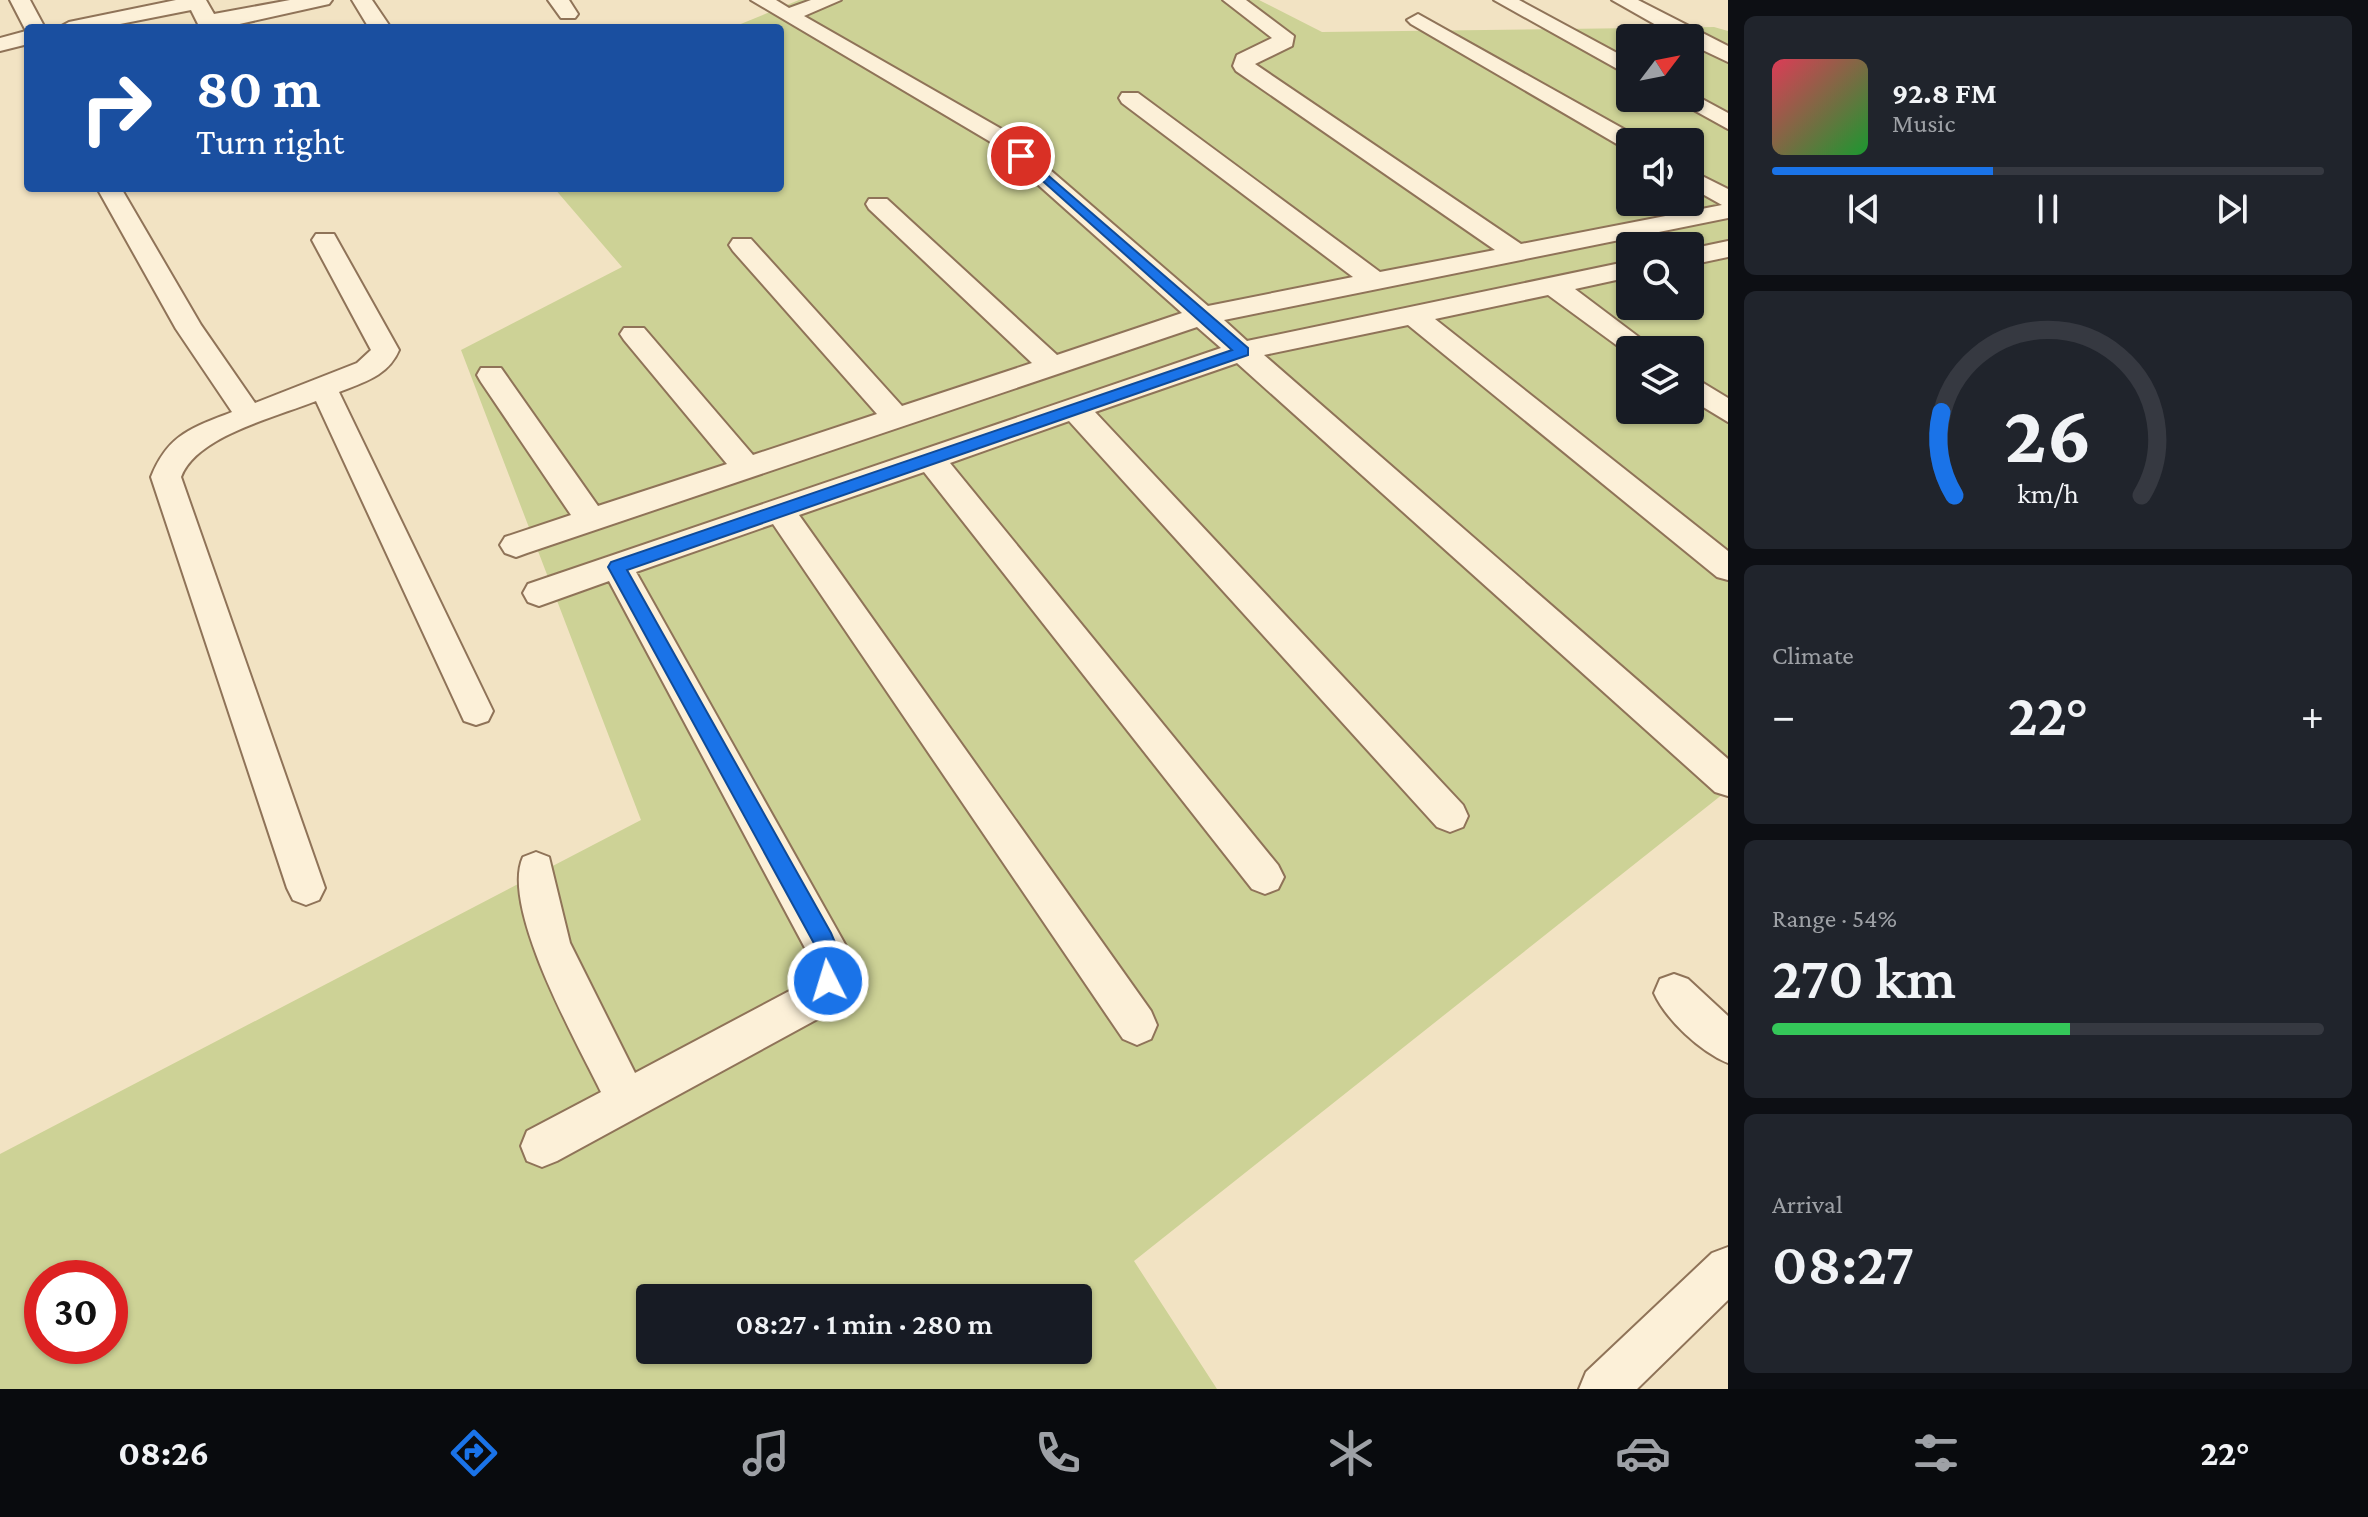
<!DOCTYPE html>
<html lang="en">
<head>
<meta charset="utf-8">
<style>
	body { margin:0; font-family:"Crimson Pro",serif; background:#20242c; color:#f1f3f6; height:100vh; display:flex; flex-direction:column; font-size:30px; white-space:nowrap }
	* { box-sizing:border-box; margin:0 }
	p { font-size:26px; color:#9ea1a6 }
	.icon { flex:none; width:44px; height:44px; fill:none; stroke:currentColor; stroke-width:2; stroke-linecap:round; stroke-linejoin:round }
	.map { position:relative; flex:1; overflow:hidden }
	.sheet { display:flex; flex-direction:column; gap:16px; padding:16px; background:#0d0f14; width:640px }
	.sheet>* { flex:none }
	.hud { position:absolute; left:24px; top:24px; width:760px; height:168px; border-radius:8px; box-shadow:0 2px 6px #0004; background:#1a4fa0; color:#fff; overflow:hidden }
	.needle { width:52px; rotate:58deg }
	.fabs { position:absolute; left:1616px; top:24px; display:grid; gap:16px }
	.fabs a { display:grid; place-items:center; width:88px; height:88px; border-radius:8px; background:#171b24; box-shadow:0 2px 6px #0004; font-size:40px }
	.speed { position:absolute; left:24px; top:1260px; display:flex; gap:16px; font-size:40px; font-weight:700; text-align:center }
	.speed>* { display:grid; place-content:center; width:104px; height:104px; border-radius:50%; background:#171b24; box-shadow:0 2px 6px #0004; line-height:1 }
	.speed .limit { border:12px solid #d22; background:#fff; color:#111 }
	.pin { position:absolute; display:grid; place-items:center; width:68px; height:68px; color:#fff; margin:-34px; border:4px solid #fff; border-radius:50%; box-shadow:0 2px 8px #0007 }
	.me { position:absolute; width:88px; margin:-44px; rotate:355deg; stroke-linejoin:round; filter:drop-shadow(0 0 6px #0008) }
	.turn { display:flex; align-items:center; gap:28px; height:168px; padding:0 40px; font-size:36px }
	.turn .icon { width:104px; height:104px; stroke-width:2.5 }
	.turn b { display:block; font-size:56px; line-height:68px }
	.big { font-size:60px; font-weight:600; line-height:1.1 }
	.sheet .tile { flex:1; display:flex; flex-direction:column; justify-content:center; gap:12px; min-width:0; padding:0 28px; border-radius:12px; background:#20242c }
	.sheet .dial { align-items:center; gap:0 }
	.dial svg { height:208px; overflow:visible; fill:none; stroke:#363941; stroke-width:7; stroke-linecap:round; text-anchor:middle }
	.dial text { fill:#f1f3f6; stroke:none }
	.song { display:flex; align-items:center; gap:24px }
	.cover { width:96px; height:96px; border-radius:12px; background:linear-gradient(135deg,hsl(350 70% 55%),hsl(130 70% 35%)) }
	.played { height:8px; border-radius:4px; background:linear-gradient(90deg,#1a73e8 40%,#363941 40%) }
	.keys { display:flex; justify-content:space-around; direction:ltr }
	.heat { display:flex; justify-content:space-between; align-items:center; font-size:44px; direction:ltr }
	.charge { height:12px; border-radius:6px; background:linear-gradient(90deg,#34c759 54%,#363941 0) }
	.trip { position:absolute; left:636px; top:1284px; width:456px; height:80px; border-radius:8px; background:#171b24; box-shadow:0 2px 6px #0004; font-weight:600; line-height:80px; text-align:center }
	.dock { display:flex; height:128px; justify-content:space-around; align-items:center; background:#090b0e; color:#9ea1a6 }
	.dock .icon { width:56px; height:56px }
	.dock .current { color:#1a73e8 }
	.dock b { font-size:36px; color:#f1f3f6 }
	main { display:flex; flex:1; min-height:0 }
	.map>svg:first-child { display:block }
	.green { fill:#cdd296; fill-rule:evenodd }
	.lines { fill:none; stroke-linecap:round; stroke-linejoin:round }
	.minor-casing { stroke:#8f7358; stroke-width:4 }
	.minor { fill:#fcf0d8; fill-rule:evenodd }
	.route { fill:#1a73e8; stroke:#114b97; stroke-width:2 }
</style>
</head>
<body>
<main>
<div class="map">
<svg width="1728" height="1389" viewBox="0 0 1728 1389">
	<rect width="100%" height="100%" fill="#f2e3c3"/>
	<path class="green" d="M 799,0 L 1259,0 L 1322,32 L 1714,27 L 1728,31 L 1728,790 L 1134,1261 L 1217,1389 L 0,1389 L 0,1154 L 641,820 L 461,350 L 622,267 L 554,188 L 780,188 L 780,28 L 731,28 ZM 1630,38 L 1690,38 L 1690,98 L 1630,98 ZM 1630,142 L 1690,142 L 1690,202 L 1630,202 ZM 1630,246 L 1690,246 L 1690,306 L 1630,306 ZM 1630,350 L 1690,350 L 1690,410 L 1630,410 ZM 42,1278 L 110,1278 L 110,1346 L 42,1346 ZM 650,1298 L 1078,1298 L 1078,1350 L 650,1350 Z"/>
	<g class="lines">
		<g class="minor-casing">
			<path id="minor" d="M 10,0 L 30,0 L 45,28 L 28,28 L 28,44 L 0,51 L 0,38 L 26,31 Z
				M 176,0 L 206,0 L 214,14 L 290,0 L 332,0 L 329,4 L 222,28 L 200,28 L 191,10 L 100,28 L 58,28 L 69,22 Z
				M 352,0 L 372,0 L 391,28 L 369,28 Z
				M 548,0 L 569,0 L 578,14 L 575,18 L 561,18 Z
				M 751,0 L 776,0 L 789,8 L 811,0 L 841,0 L 804,16 L 1005,131 L 1208,306 L 1353,277 L 1122,103 L 1119,98 L 1122,93 L 1138,93 L 1380,272 L 1495,250 L 1236,71 L 1233,66 L 1237,55 L 1272,38 L 1223,0 L 1246,0 L 1294,36 L 1292,46 L 1255,64 L 1521,244 L 1722,205 L 1690,187 L 1690,170 L 1728,189 L 1728,218 L 1224,320 L 1247,341 L 1630,261 L 1630,277 L 1575,289 L 1656,350 L 1630,350 L 1630,355 L 1548,295 L 1435,319 L 1728,551 L 1728,580 L 1717,577 L 1408,325 L 1264,355 L 1728,759 L 1728,796 L 1715,792 L 1237,363 L 1095,412 L 1463,805 L 1468,816 L 1463,827 L 1450,832 L 1437,827 L 1069,421 L 950,463 L 1278,865 L 1284,877 L 1278,889 L 1265,894 L 1252,889 L 924,472 L 799,515 L 1151,1011 L 1157,1025 L 1151,1039 L 1137,1045 L 1123,1039 L 773,524 L 636,572 L 846,946 C 858,974 841,995 823,1016 L 557,1161 L 542,1167 L 527,1161 L 521,1146 L 527,1131 L 601,1092 C 577,1043 500,907 523,857 L 536,852 L 549,857 L 570,943 L 635,1073 L 795,988 L 810,972 L 812,961 L 609,581 L 539,606 L 528,602 L 523,593 L 528,584 L 1221,348 L 1197,327 L 527,553 L 516,557 L 505,553 L 500,545 L 505,537 L 571,515 L 481,382 L 477,375 L 481,368 L 501,368 L 598,506 L 727,464 L 624,340 L 620,334 L 624,328 L 644,328 L 753,455 L 877,414 L 733,251 L 729,245 L 733,239 L 751,239 L 902,406 L 1032,363 L 869,209 L 866,204 L 869,199 L 887,199 L 1057,355 L 1182,313 L 989,141 Z
				M 1494,0 L 1519,0 L 1630,60 L 1630,76 Z
				M 1612,0 L 1638,0 L 1728,46 L 1728,62 L 1690,44 L 1690,38 L 1679,38 Z
				M 1418,14 L 1638,137 L 1642,142 L 1630,142 L 1630,149 L 1622,147 L 1411,24 L 1407,20 Z
				M 1691,93 L 1728,113 L 1728,129 L 1672,98 L 1690,98 Z
				M 97,188 L 121,188 L 201,325 L 255,403 L 357,363 L 371,350 L 312,240 L 316,234 L 334,234 L 399,350 C 388,376 364,382 339,392 L 493,711 L 488,721 L 476,725 L 464,721 L 316,401 C 276,417 196,436 181,477 L 325,888 L 319,900 L 306,905 L 293,900 L 287,888 L 151,477 C 168,434 192,428 232,412 L 176,329 Z
				M 1728,241 L 1728,257 L 1690,265 L 1690,249 Z
				M 1690,375 L 1728,398 L 1728,422 L 1690,399 Z
				M 1674,974 L 1688,979 L 1728,1016 L 1728,1063 C 1701,1052 1666,1020 1654,993 L 1660,979 Z
				M 1728,1247 L 1728,1300 L 1637,1389 L 1579,1389 L 1586,1372 L 1712,1253 Z"/>
		</g>
		<use href="#minor" class="minor"/>
	</g>
	<path class="route" d="M 1021,152 L 1248,348 L 1248,355 L 627,570 L 831,933 L 842,959 L 835,988 L 828,991 L 821,988 C 815,974 823,962 816,947 L 608,567 L 611,562 L 1232,350 L 1017,158 L 1015,156 Z"/>
</svg>
<div class="fabs">
<a><svg class="needle" viewBox="-14 -14 28 28"><path d="M0-13l5 13h-10z" fill="#e53935"/><path d="M0 13l5-13h-10z" fill="#9ea1a6"/></svg></a>
<a><svg class="icon" aria-label="sound" viewBox="0 0 24 24"><path d="M4 9h4l5-4v14l-5-4H4zM17 9q2 3 0 6"/></svg></a>
<a><svg class="icon" aria-label="search" viewBox="0 0 24 24"><circle cx="10" cy="10" r="6"/><path d="M15 15l6 6"/></svg></a>
<a><svg class="icon" aria-label="layers" viewBox="0 0 24 24"><path d="M12 4l9 5-9 5-9-5zM3 14l9 5 9-5"/></svg></a>
</div>
<div class="speed"><div class="limit">30</div></div>
<div class="pin" style="left:1021px;top:156px;background:#d93025"><svg class="icon" aria-label="arrive" viewBox="0 0 24 24"><path d="M6 21V4h12l-3 4 3 4H6"/></svg></div>
<svg class="me" style="left:828px;top:981px" viewBox="-20 -20 40 40"><circle r="17" fill="#1a73e8" stroke="#fff" stroke-width="3"/><path d="M0-11L8 9 0 5-8 9z" fill="#fff"/></svg>
<div class="trip">08:27 · 1 min · 280 m</div>
<div class="hud">
<div class="turn"><svg class="icon" aria-label="right" viewBox="0 0 24 24"><path d="M7 20v-9h11M14 6l5 5-5 5"/></svg><div><b>80 m</b>Turn right</div></div>
</div>
</div>
<section class="sheet">
<div class="tile">
<div class="song"><i class="cover"></i><div><b>92.8 FM</b><p>Music</p></div></div>
<div class="played"></div>
<div class="keys"><svg class="icon" aria-label="previous" viewBox="0 0 24 24"><path d="M18 5L8 12l10 7zM5 5v14"/></svg><svg class="icon" aria-label="pause" viewBox="0 0 24 24"><path d="M8 5v14M16 5v14"/></svg><svg class="icon" aria-label="next" viewBox="0 0 24 24"><path d="M6 5l10 7-10 7zM19 5v14"/></svg></div>
</div>
<div class="tile dial"><svg viewBox="0 0 100 80">
<path d="M14 69A42 42 0 1 1 86 69"/>
<path d="M14 69A42 42 0 0 1 9 37" stroke="#1a73e8"/>
<text x="50" y="56" font-size="32" font-weight="700">26</text>
<text x="50" y="72" font-size="11">km/h</text>
</svg></div>
<div class="tile"><p>Climate</p>
<div class="heat"><a>−</a><b class="big">22°</b><a>+</a></div>
</div>
<div class="tile"><p>Range · 54%</p><b class="big">270 km</b><div class="charge"></div></div>
<div class="tile"><p>Arrival</p><b class="big">08:27</b></div>
</section>
</main>
<nav class="dock">
<b>08:26</b>
<svg class="icon current" aria-label="directions" viewBox="0 0 24 24"><path d="M12 3l9 9-9 9-9-9zM9 14v-3h6M13 9l2 2-2 2"/></svg>
<svg class="icon" aria-label="music" viewBox="0 0 24 24"><path d="M9 18V5l10-2v13"/><circle cx="6" cy="18" r="3"/><circle cx="16" cy="16" r="3"/></svg>
<svg class="icon" aria-label="phone" viewBox="0 0 24 24"><path d="M5 4h4l2 5-3 2q2 4 5 5l2-3 5 2v4C11 20 4 13 5 4z"/></svg>
<svg class="icon" aria-label="climate" viewBox="0 0 24 24"><path d="M12 3v18M4 7l16 10M4 17L20 7"/></svg>
<svg class="icon" aria-label="car" viewBox="0 0 24 24"><path d="M5 17H2v-5l4-1 3-4h7l3 4 3 1v5h-3M9 17h6M6 11h13"/><circle cx="7" cy="17" r="2"/><circle cx="17" cy="17" r="2"/></svg>
<svg class="icon" aria-label="filters" viewBox="0 0 24 24"><path d="M4 7h16M4 17h16"/><circle cx="9" cy="7" r="2"/><circle cx="15" cy="17" r="2"/></svg>
<b>22°</b>
</nav>
</body>
</html>
